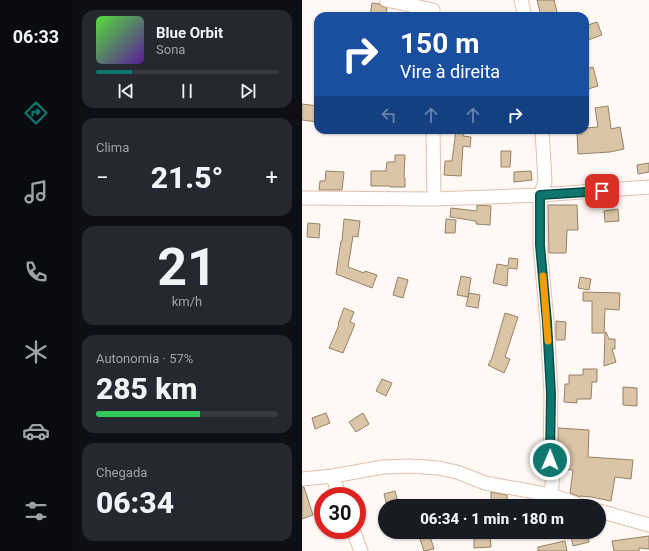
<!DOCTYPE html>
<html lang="pt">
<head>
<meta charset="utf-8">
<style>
	body { margin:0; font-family:Roboto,sans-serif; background:#242831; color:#f1f3f6; height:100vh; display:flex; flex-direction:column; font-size:15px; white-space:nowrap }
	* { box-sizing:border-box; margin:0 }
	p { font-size:13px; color:#9ea1a6 }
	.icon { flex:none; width:22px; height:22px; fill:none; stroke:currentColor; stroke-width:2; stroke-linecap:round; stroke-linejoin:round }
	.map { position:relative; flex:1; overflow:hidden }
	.details { display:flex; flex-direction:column; gap:10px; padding:10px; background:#0d0f14; width:230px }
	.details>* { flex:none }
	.banner { position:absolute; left:12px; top:12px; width:275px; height:122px; border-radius:12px; box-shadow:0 1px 3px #0004; background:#1a4fa0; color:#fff; overflow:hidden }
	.speed { position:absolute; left:12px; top:487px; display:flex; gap:8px; font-size:20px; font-weight:700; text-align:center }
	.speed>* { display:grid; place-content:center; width:52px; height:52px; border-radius:50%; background:#171b24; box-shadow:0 1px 3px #0004; line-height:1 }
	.speed .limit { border:6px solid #d22; background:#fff; color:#111 }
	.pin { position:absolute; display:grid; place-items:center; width:34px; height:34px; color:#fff; margin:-17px; border-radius:8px; box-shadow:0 2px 6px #0006 }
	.me { position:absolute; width:44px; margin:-22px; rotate:1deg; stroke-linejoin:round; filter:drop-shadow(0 0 3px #0008) }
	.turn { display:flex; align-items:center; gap:14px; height:84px; padding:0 20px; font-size:18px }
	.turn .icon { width:52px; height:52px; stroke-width:2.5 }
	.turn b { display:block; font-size:28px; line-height:34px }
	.lanes { display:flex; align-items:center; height:38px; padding:0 20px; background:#0003; justify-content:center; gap:20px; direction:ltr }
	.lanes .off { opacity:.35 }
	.big { font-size:30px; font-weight:800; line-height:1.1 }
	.details .card { flex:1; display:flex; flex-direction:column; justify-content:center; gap:6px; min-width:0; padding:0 14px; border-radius:12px; background:#242831 }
	.details .dial { align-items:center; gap:0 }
	.dial b { font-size:52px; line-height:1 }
	.song { display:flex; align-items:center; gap:12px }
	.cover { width:48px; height:48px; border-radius:6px; background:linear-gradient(135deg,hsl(110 70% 55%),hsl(270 70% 35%)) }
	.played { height:4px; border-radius:2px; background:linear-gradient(90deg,#0f766e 20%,#363941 20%) }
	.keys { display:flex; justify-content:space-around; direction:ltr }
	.heat { display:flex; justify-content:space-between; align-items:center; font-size:22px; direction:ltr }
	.charge { height:6px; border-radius:3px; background:linear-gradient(90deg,#34c759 57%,#363941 0) }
	.trip { position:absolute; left:76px; top:499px; width:228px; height:40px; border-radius:20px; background:#171b24; box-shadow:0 1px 3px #0004; font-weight:800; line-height:40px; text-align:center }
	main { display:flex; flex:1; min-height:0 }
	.tab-bar { display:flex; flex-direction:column; width:72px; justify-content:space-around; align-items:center; background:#090b0e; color:#9ea1a6 }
	.tab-bar .icon { width:28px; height:28px }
	.tab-bar .selected { color:#0f766e }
	.tab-bar b { font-size:18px; color:#f1f3f6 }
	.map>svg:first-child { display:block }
	.building { fill:#dac5a7; stroke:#978267 }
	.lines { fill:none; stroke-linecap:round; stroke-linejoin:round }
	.minor-casing { stroke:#e2c0ad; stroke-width:15 }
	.minor { stroke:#fff; stroke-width:13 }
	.route-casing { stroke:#0a4d48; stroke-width:10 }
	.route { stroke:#0f766e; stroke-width:7 }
	.slow { stroke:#f59e0b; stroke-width:7 }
</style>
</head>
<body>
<main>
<nav class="tab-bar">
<b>06:33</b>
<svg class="icon selected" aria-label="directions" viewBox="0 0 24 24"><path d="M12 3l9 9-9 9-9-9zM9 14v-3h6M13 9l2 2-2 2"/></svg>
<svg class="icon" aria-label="music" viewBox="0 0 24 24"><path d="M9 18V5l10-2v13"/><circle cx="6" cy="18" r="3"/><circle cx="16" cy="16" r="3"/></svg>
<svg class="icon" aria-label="phone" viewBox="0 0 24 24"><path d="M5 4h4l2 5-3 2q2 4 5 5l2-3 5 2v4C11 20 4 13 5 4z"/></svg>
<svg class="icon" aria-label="climate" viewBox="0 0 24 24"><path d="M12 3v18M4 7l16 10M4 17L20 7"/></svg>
<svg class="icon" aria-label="car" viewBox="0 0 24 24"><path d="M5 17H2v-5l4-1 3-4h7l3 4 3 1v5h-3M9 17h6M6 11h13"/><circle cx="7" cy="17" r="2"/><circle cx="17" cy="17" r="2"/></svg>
<svg class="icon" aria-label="filters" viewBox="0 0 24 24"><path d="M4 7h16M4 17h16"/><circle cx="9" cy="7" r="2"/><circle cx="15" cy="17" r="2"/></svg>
</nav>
<section class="details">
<div class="card">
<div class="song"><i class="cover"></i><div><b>Blue Orbit</b><p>Sona</p></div></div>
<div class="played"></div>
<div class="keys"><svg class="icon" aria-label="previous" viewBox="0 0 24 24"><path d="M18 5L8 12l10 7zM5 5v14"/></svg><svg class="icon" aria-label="pause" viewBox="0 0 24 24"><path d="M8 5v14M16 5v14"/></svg><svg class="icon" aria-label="next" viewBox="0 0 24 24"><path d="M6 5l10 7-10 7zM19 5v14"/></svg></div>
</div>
<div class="card"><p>Clima</p>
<div class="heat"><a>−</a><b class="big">21.5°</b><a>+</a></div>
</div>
<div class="card dial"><b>21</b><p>km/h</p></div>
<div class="card"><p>Autonomia · 57%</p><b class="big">285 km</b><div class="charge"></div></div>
<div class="card"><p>Chegada</p><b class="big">06:34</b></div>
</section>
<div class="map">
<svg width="347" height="551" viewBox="0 0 347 551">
	<rect width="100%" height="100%" fill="#fff8f4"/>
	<path class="building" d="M 235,0 L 252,0 L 256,16 L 239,16 Z
		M 70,3 L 78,4 L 79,6 L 85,8 L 84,16 L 68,16 Z
		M 295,22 L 300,35 L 283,41 L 283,26 Z
		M 291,67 L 296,86 L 283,90 L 283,69 Z
		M 0,104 L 16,106 L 16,122 L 0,120 Z
		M 306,106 L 309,129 L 318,127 L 322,149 L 308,152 L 276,154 L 275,130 L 283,130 L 283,128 L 296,127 L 293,108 Z
		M 154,130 L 162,130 L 161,136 L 169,137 L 168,147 L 161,146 L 159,176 L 142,175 L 143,161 L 150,161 Z
		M 199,151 L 209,151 L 208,167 L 199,167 Z
		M 93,155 L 103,155 L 102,178 L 103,178 L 103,187 L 88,187 L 88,186 L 69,186 L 69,171 L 84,171 L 85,162 L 93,162 Z
		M 347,163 L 347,172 L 336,174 L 335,165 Z
		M 24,171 L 42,172 L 40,190 L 17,190 L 18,181 L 23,181 Z
		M 229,171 L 230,180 L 212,182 L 212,172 Z
		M 175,205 L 189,206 L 188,225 L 174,224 L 174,221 L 148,217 L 149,208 L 175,211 Z
		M 246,205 L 275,205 L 276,230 L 265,230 L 264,253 L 247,253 Z
		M 316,209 L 317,221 L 303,222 L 302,211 Z
		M 42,219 L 58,221 L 56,237 L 51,236 L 46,267 L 62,273 L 63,271 L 75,275 L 70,288 L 34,274 L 39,241 L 40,241 Z
		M 144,219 L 154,220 L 153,233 L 143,233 Z
		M 6,223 L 18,224 L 17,238 L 5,237 Z
		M 207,258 L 216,259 L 215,269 L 206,268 L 205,286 L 191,283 L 195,264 L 206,266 Z
		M 159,276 L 169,278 L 166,297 L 155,295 Z
		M 96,277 L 106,280 L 101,298 L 91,295 Z
		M 278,277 L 289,279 L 287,290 L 276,288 Z
		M 281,292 L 318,293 L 317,310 L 303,309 L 302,333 L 290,333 L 290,301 L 281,301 Z
		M 167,293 L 178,295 L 176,308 L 164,306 Z
		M 42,308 L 52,312 L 48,322 L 53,324 L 41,353 L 27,348 L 37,325 L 36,324 Z
		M 203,313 L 216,317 L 203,357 L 208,359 L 202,373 L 186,365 L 190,358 Z
		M 254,321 L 264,322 L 263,340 L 254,340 Z
		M 303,332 L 304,332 L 307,339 L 313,339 L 313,349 L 310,349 L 314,362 L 302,366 Z
		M 281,369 L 295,369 L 295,382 L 290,382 L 289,399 L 275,399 L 275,403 L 262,402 L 263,384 L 267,384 L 267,375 L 281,375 Z
		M 80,379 L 90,383 L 84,396 L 74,391 Z
		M 321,387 L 335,388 L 335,406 L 321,405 Z
		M 24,413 L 28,423 L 13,429 L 10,418 Z
		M 61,413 L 67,424 L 54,432 L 47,422 Z
		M 256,428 L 287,430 L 286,457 L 331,460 L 329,479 L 313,477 L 309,501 L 289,497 L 278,496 L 278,497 L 268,493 L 271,470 L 258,469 L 256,460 Z
		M 0,487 L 2,487 L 11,515 L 0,519 Z
		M 93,491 L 97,506 L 85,506 L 82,494 Z
		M 189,492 L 205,495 L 205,503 L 189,504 Z
		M 268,532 L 284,532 L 287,542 L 271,546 Z
		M 172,534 L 188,534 L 189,547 L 172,548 Z
		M 128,536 L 132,549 L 122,551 L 118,539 Z
		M 347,536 L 347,549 L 337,548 L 337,551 L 312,551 L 310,541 Z
		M 263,541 L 265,551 L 236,551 L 236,547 Z"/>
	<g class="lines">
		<g class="minor-casing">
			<path id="minor" d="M 84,0 L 131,10
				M 219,0 L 223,16
				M 131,130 L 132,199
				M 240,130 L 243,182 L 238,195 L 238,245 L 245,322 L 249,394 L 248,460 L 251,474 L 249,495
				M 0,198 L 132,199 L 238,195 L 347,187
				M 31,476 L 37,496
				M 0,479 L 31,476 L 81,467 L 108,466 L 136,468 L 155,472 L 183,483 L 249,495 L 280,506
				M 297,511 L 347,525
				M 51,530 L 59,551"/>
		</g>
		<use href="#minor" class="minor"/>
	</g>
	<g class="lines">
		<g class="route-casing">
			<path id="route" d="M 248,460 L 249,394 L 245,322 L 238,245 L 238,195 L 300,191"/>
		</g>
		<use href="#route" class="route"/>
		<path class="slow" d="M 241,276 L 246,341"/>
	</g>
</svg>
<div class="speed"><div class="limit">30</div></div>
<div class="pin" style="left:300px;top:191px;background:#d93025"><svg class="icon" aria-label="arrive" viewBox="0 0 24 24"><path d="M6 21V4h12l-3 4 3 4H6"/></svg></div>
<svg class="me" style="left:248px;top:460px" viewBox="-20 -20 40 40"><circle r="17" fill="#0f766e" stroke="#fff" stroke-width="3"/><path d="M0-11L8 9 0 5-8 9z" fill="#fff"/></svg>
<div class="trip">06:34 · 1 min · 180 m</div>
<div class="banner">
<div class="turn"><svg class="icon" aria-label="right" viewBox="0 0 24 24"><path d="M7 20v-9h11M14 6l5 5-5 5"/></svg><div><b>150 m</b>Vire à direita</div></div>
<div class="lanes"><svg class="icon off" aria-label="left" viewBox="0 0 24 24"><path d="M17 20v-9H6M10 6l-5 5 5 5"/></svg><svg class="icon off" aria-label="ahead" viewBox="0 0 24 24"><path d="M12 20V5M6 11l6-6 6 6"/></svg><svg class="icon off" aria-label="ahead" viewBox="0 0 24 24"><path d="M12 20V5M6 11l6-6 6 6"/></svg><svg class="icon" aria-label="right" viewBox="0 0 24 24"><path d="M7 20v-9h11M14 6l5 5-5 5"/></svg></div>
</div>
</div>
</main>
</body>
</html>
